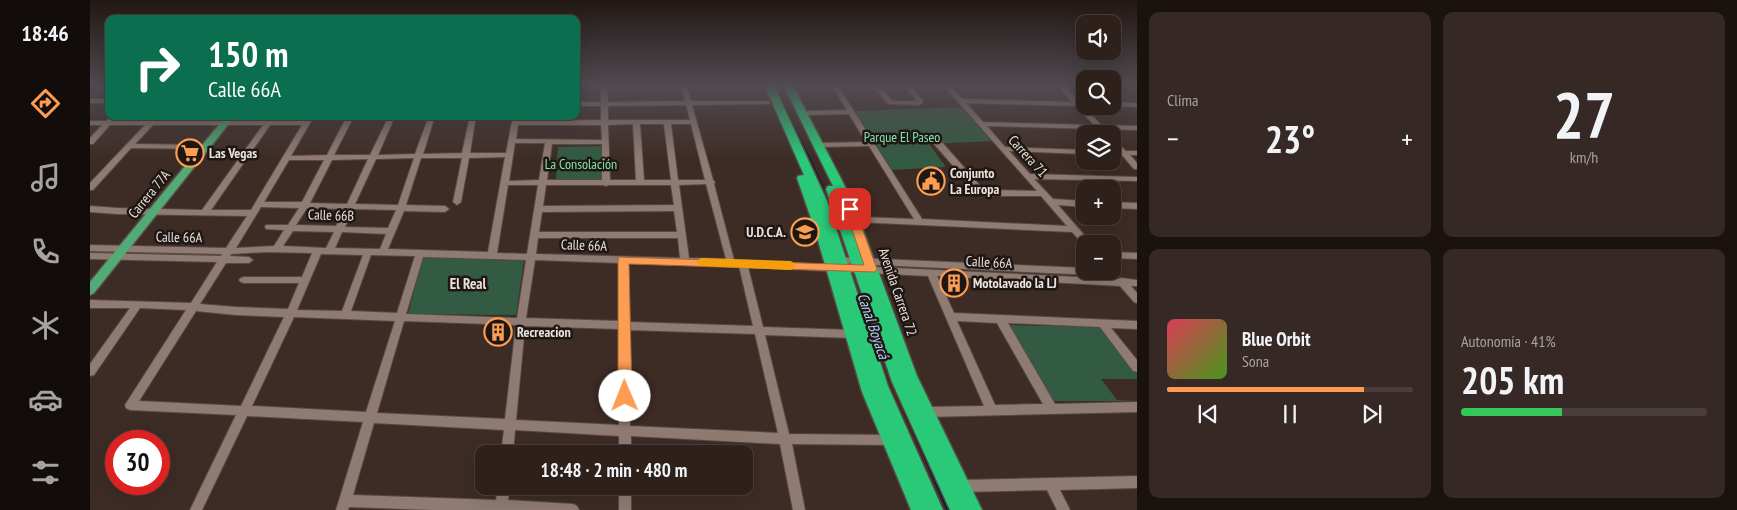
<!DOCTYPE html>
<html lang="es">
<head>
<meta charset="utf-8">
<style>
	body { margin:0; font-family:"PT Sans Narrow",sans-serif; background:#362925; color:#f1f3f6; height:100vh; display:flex; flex-direction:column; font-size:19px; white-space:nowrap }
	* { box-sizing:border-box; margin:0 }
	p { font-size:16px; color:#a7a3a3 }
	.icon { flex:none; width:28px; height:28px; fill:none; stroke:currentColor; stroke-width:2; stroke-linecap:round; stroke-linejoin:round }
	.map { position:relative; flex:1; overflow:hidden }
	.side { display:flex; flex-direction:column; gap:12px; padding:12px; background:#19120f; width:600px }
	.side>* { flex:none }
	.banner { position:absolute; left:15px; top:15px; width:475px; height:105px; border-radius:10px; box-shadow:0 5px 20px #0002,0 0 0 1px #493e3b; background:#0b6e4f; color:#fff; overflow:hidden }
	.controls { position:absolute; left:986px; top:15px; display:grid; gap:10px }
	.controls a { display:grid; place-items:center; width:45px; height:45px; border-radius:10px; background:#2e211c; box-shadow:0 5px 20px #0002,0 0 0 1px #493e3b; font-size:25px }
	.speed { position:absolute; left:15px; top:430px; display:flex; gap:10px; font-size:25px; font-weight:700; text-align:center }
	.speed>* { display:grid; place-content:center; width:65px; height:65px; border-radius:50%; background:#2e211c; box-shadow:0 5px 20px #0002,0 0 0 1px #493e3b; line-height:1 }
	.speed .limit { border:8px solid #d22; background:#fff; color:#111 }
	.pin { position:absolute; display:grid; place-items:center; width:42px; height:42px; color:#fff; margin:-21px; border-radius:10px; box-shadow:0 2px 8px #0006 }
	.me { position:absolute; width:55px; margin:-28px; rotate:359deg; stroke-linejoin:round; filter:drop-shadow(0 0 4px #0008) }
	.turn { display:flex; align-items:center; gap:18px; height:105px; padding:0 20px; font-size:22px }
	.turn .icon { width:65px; height:65px; stroke-width:2.5 }
	.turn b { display:block; font-size:35px; line-height:42px }
	.big { font-size:38px; font-weight:700; line-height:1.1 }
	.side .card { flex:1; display:flex; flex-direction:column; justify-content:center; gap:8px; min-width:0; padding:0 18px; border-radius:10px; background:#362925 }
	.side .dial { align-items:center; gap:0 }
	.dial b { font-size:65px; line-height:1 }
	.song { display:flex; align-items:center; gap:15px }
	.cover { width:60px; height:60px; border-radius:8px; background:linear-gradient(135deg,hsl(350 70% 55%),hsl(100 70% 35%)) }
	.played { height:5px; border-radius:2px; background:linear-gradient(90deg,#fc9d53 80%,#493e3b 80%) }
	.keys { display:flex; justify-content:space-around; direction:ltr }
	.heat { display:flex; justify-content:space-between; align-items:center; font-size:28px; direction:ltr }
	.charge { height:8px; border-radius:4px; background:linear-gradient(90deg,#34c759 41%,#493e3b 0) }
	.side .tiles { flex:1; display:grid; gap:12px; grid-template-columns:repeat(2,1fr) }
	.trip { position:absolute; left:385px; top:445px; width:278px; height:50px; border-radius:10px; background:#2e211c; box-shadow:0 5px 20px #0002,0 0 0 1px #493e3b; font-weight:700; line-height:50px; text-align:center }
	main { display:flex; flex:1; min-height:0 }
	.tabs { display:flex; flex-direction:column; width:90px; justify-content:space-around; align-items:center; background:#120d0b; color:#a7a3a3 }
	.tabs .icon { width:35px; height:35px }
	.tabs .current { color:#fc9d53 }
	.tabs b { font-size:22px; color:#f1f3f6 }
	.map>svg:first-child { display:block }
	.green { fill:#335a43 }
	.lines { fill:none; stroke-linecap:round; stroke-linejoin:round }
	.stream-far2 { stroke:#031b3e; stroke-width:1 }
	.stream-far1 { stroke:#031b3e; stroke-width:2 }
	.stream { stroke:#031b3e; stroke-width:2.5 }
	.minor-casing { stroke:#584944; stroke-width:2 }
	.major-casing { stroke:#584944; stroke-width:3 }
	.highway-casing { stroke:#584944; stroke-width:3 }
	.minor { fill:#8f7b72; fill-rule:evenodd }
	.major { fill:#52aa76; fill-rule:evenodd }
	.highway { fill:#29c978; fill-rule:evenodd }
	.route { fill:#fc9d53; stroke:#a46636 }
	.slow { fill:#f59e0b }
	.labels { text-anchor:middle; stroke-width:5; stroke-linejoin:round; paint-order:stroke }
	.park-label { font-size:14px; fill:#83e3ab; stroke:#1e1713 }
	.poi-label { font-size:14px; font-weight:bold; fill:#ece1dc; stroke:#1e1713; text-anchor:start }
	.street-label { font-size:14px; fill:#ece1dc; stroke:#1e1713 }
	.neighbourhood-label { font-size:15px; font-weight:bold; fill:#ece1dc; stroke:#1e1713 }
	.water-label { font-size:15px; font-style:italic; fill:#b1d1ff; stroke:#1e1713 }
</style>
</head>
<body>
<main>
<nav class="tabs">
<b>18:46</b>
<svg class="icon current" aria-label="directions" viewBox="0 0 24 24"><path d="M12 3l9 9-9 9-9-9zM9 14v-3h6M13 9l2 2-2 2"/></svg>
<svg class="icon" aria-label="music" viewBox="0 0 24 24"><path d="M9 18V5l10-2v13"/><circle cx="6" cy="18" r="3"/><circle cx="16" cy="16" r="3"/></svg>
<svg class="icon" aria-label="phone" viewBox="0 0 24 24"><path d="M5 4h4l2 5-3 2q2 4 5 5l2-3 5 2v4C11 20 4 13 5 4z"/></svg>
<svg class="icon" aria-label="climate" viewBox="0 0 24 24"><path d="M12 3v18M4 7l16 10M4 17L20 7"/></svg>
<svg class="icon" aria-label="car" viewBox="0 0 24 24"><path d="M5 17H2v-5l4-1 3-4h7l3 4 3 1v5h-3M9 17h6M6 11h13"/><circle cx="7" cy="17" r="2"/><circle cx="17" cy="17" r="2"/></svg>
<svg class="icon" aria-label="filters" viewBox="0 0 24 24"><path d="M4 7h16M4 17h16"/><circle cx="9" cy="7" r="2"/><circle cx="15" cy="17" r="2"/></svg>
</nav>
<div class="map">
<svg width="1047" height="510" viewBox="0 0 1047 510">
	<rect width="100%" height="100%" fill="#3d2c25"/>
	<path class="green" d="M 874,107 L 904,141 L 839,144 L 856,167 L 801,170 L 763,111 Z
		M 516,146 L 514,180 L 466,180 L 468,147 Z
		M 333,256 L 434,260 L 426,315 L 318,314 Z
		M 913,325 L 1013,327 L 1047,370 L 1047,379 L 1011,379 L 1027,400 L 1047,401 L 954,401 Z"/>
	<g class="lines">
		<path class="stream-far2" d="M 685,86 L 739,198"/>
		<path class="stream-far1" d="M 739,196 L 740,199
			M 773,298 L 786,337"/>
		<path class="stream" d="M 786,335 L 802,381 L 858,510"/>
		<g class="minor-casing">
			<path id="minor" d="M 511,86 L 517,86 L 518,102 L 595,101 L 591,86 L 597,86 L 601,101 L 680,101 L 680,103 L 678,104 L 602,105 L 623,180 L 625,182 L 624,184 L 644,260 L 1028,279 L 1031,278 L 1047,280 L 1047,286 L 1041,286 L 1047,293 L 1047,303 L 1044,302 L 1030,286 L 847,276 L 864,313 L 1047,321 L 1047,329 L 1021,328 L 1047,360 L 1047,372 L 1043,371 L 1010,327 L 918,323 L 965,404 L 1047,402 L 1047,412 L 836,417 L 832,416 L 830,412 L 832,408 L 836,407 L 894,406 L 838,276 L 658,267 L 673,327 L 762,330 L 765,331 L 767,334 L 765,337 L 762,338 L 675,335 L 699,434 L 800,435 L 804,436 L 806,440 L 804,444 L 800,445 L 702,444 L 715,510 L 703,510 L 690,444 L 541,436 L 541,454 L 529,454 L 529,436 L 425,430 L 423,454 L 411,454 L 414,430 L 284,423 L 263,495 L 406,500 L 408,486 L 420,486 L 418,500 L 483,504 L 487,506 L 489,510 L 343,510 L 259,507 L 258,510 L 246,510 L 273,422 L 157,416 L 112,510 L 100,510 L 146,415 L 40,410 L 36,408 L 35,405 L 96,310 L 50,308 L 4,375 L 0,376 L 0,364 L 40,308 L 0,308 L 0,300 L 101,303 L 127,262 L 0,259 L 0,253 L 131,256 L 132,254 L 0,251 L 0,245 L 136,248 L 157,216 L 27,214 L 0,212 L 0,206 L 27,208 L 112,210 L 173,125 L 63,125 L 45,144 L 116,145 L 120,147 L 116,149 L 41,148 L 3,190 L 0,190 L 0,183 L 55,125 L 20,125 L 3,144 L 0,144 L 0,138 L 12,125 L 0,125 L 0,121 L 16,121 L 21,116 L 28,116 L 24,121 L 215,121 L 217,116 L 224,116 L 201,156 L 237,155 L 257,116 L 264,116 L 244,155 L 280,155 L 299,116 L 305,116 L 288,155 L 325,154 L 339,116 L 345,116 L 333,154 L 372,153 L 380,116 L 386,116 L 380,153 L 416,153 L 423,116 L 429,116 L 429,121 L 511,120 L 511,106 L 486,106 L 486,102 L 511,102 ZM 596,105 L 600,120 L 518,120 L 518,106 ZM 543,124 L 546,180 L 520,180 L 518,125 ZM 550,124 L 574,124 L 581,180 L 554,180 ZM 581,124 L 601,124 L 615,180 L 588,180 ZM 180,125 L 212,125 L 161,210 L 121,210 ZM 428,125 L 511,125 L 512,140 L 426,139 ZM 425,143 L 455,143 L 449,180 L 419,181 ZM 462,144 L 512,144 L 512,180 L 457,180 ZM 415,157 L 398,252 L 298,249 L 314,211 L 355,212 L 359,209 L 355,206 L 316,205 L 331,158 L 372,158 L 363,202 L 367,205 L 371,202 L 379,158 ZM 324,158 L 308,205 L 265,204 L 286,159 ZM 278,159 L 257,204 L 220,203 L 242,160 ZM 199,160 L 234,160 L 212,202 L 174,202 ZM 616,184 L 636,259 L 599,258 L 589,185 ZM 418,185 L 448,185 L 437,254 L 407,253 ZM 456,185 L 513,185 L 516,186 L 519,185 L 581,185 L 584,205 L 453,206 ZM 171,207 L 209,208 L 198,225 L 176,225 L 175,227 L 176,229 L 194,230 L 184,246 L 146,248 ZM 217,208 L 255,209 L 246,226 L 206,225 ZM 263,209 L 306,210 L 298,228 L 255,227 ZM 584,211 L 587,232 L 449,232 L 452,212 ZM 203,231 L 244,232 L 236,248 L 193,246 ZM 252,232 L 296,234 L 290,249 L 245,248 ZM 448,238 L 588,238 L 590,258 L 446,254 ZM 176,252 L 222,253 L 212,277 L 154,277 L 151,278 L 149,280 L 151,282 L 154,283 L 209,283 L 198,309 L 146,307 L 110,304 L 136,263 L 159,263 L 163,260 L 159,257 L 140,256 L 141,254 ZM 231,254 L 273,255 L 252,311 L 207,310 ZM 281,255 L 325,256 L 307,313 L 261,311 ZM 333,257 L 436,260 L 427,318 L 316,314 ZM 445,260 L 530,263 L 529,321 L 436,318 ZM 538,263 L 649,266 L 663,326 L 539,322 ZM 106,311 L 146,315 L 194,317 L 151,406 L 49,401 ZM 204,317 L 305,321 L 276,412 L 162,406 ZM 314,321 L 426,325 L 415,419 L 287,413 ZM 867,321 L 907,323 L 953,404 L 905,405 ZM 435,326 L 529,329 L 529,425 L 426,420 ZM 539,330 L 665,334 L 688,433 L 540,426 Z
				M 742,86 L 748,86 L 832,219 L 977,226 L 951,196 L 896,196 L 887,193 L 844,144 L 844,140 L 850,140 L 893,189 L 897,190 L 947,191 L 854,86 L 861,86 L 872,99 L 982,102 L 968,86 L 975,86 L 990,102 L 995,102 L 995,106 L 993,106 L 1011,125 L 1047,126 L 1047,130 L 1015,129 L 1019,134 L 1012,134 L 1008,129 L 897,126 L 915,147 L 995,150 L 995,154 L 919,151 L 940,174 L 1047,177 L 1047,181 L 944,179 L 963,199 L 995,201 L 995,207 L 968,205 L 1002,244 L 995,244 L 995,246 L 982,232 L 766,222 L 765,220 L 769,217 L 824,219 L 779,146 L 729,147 L 725,145 L 729,143 L 776,142 L 759,114 L 717,115 L 714,113 L 717,111 L 757,110 ZM 876,103 L 986,106 L 1004,125 L 893,122 Z
				M 783,86 L 790,86 L 802,101 L 827,101 L 815,86 L 821,86 L 833,101 L 831,104 L 829,105 L 798,104 Z
				M 0,99 L 19,99 L 19,103 L 0,103 Z
				M 1022,102 L 1047,103 L 1047,107 L 1022,106 Z
				M 1022,139 L 1036,151 L 1047,151 L 1047,155 L 1040,155 L 1047,163 L 1047,169 L 1044,169 L 1032,155 L 1022,155 L 1022,151 L 1027,151 L 1022,146 Z
				M 1022,202 L 1047,203 L 1047,209 L 1022,208 Z
				M 1022,252 L 1047,253 L 1047,259 L 1022,258 Z
				M 745,257 L 995,268 L 995,271 L 1022,271 L 1022,270 L 1027,271 L 1029,273 L 1027,275 L 1024,276 L 745,263 L 741,260 Z
				M 1047,476 L 1047,488 L 970,490 L 980,510 L 967,510 L 957,490 L 872,492 L 868,490 L 866,486 L 868,482 L 872,480 Z
				M 529,486 L 541,486 L 541,510 L 529,510 Z"/>
		</g>
		<g class="major-casing">
			<path id="major" d="M 136,116 L 145,116 L 4,293 L 0,295 L 0,282 Z"/>
		</g>
		<g class="highway-casing">
			<path id="highway" d="M 675,86 L 684,86 L 737,201 L 798,386 L 853,510 L 821,510 L 772,392 L 724,227 L 707,178 L 708,176 L 714,175 Z
				M 694,86 L 703,86 L 762,200 L 827,376 L 892,510 L 860,510 L 802,382 L 736,189 L 738,186 L 743,186 Z"/>
		</g>
		<use href="#minor" class="minor"/>
		<use href="#major" class="major"/>
		<use href="#highway" class="highway"/>
	</g>
	<linearGradient id="sky" x2="0" y2="1"><stop stop-color="#221814"/><stop offset="0.54" stop-color="#514b51"/><stop offset="1" stop-color="#514b51" stop-opacity="0"/></linearGradient>
	<rect width="1047" height="158" fill="url(#sky)"/>
	<path class="route" d="M 760,206 L 765,209 L 787,269 L 785,272 L 539,264 L 542,396 L 540,401 L 535,403 L 530,401 L 528,396 L 528,260 L 529,257 L 774,265 L 755,209 Z"/>
	<path class="slow" d="M 611,258 L 701,261 L 706,265 L 701,270 L 611,266 L 605,262 Z"/>
	<defs>
		<g id="supermarket-ring" transform="scale(1.4375)"><circle r="9.5" fill="#1e1713" stroke="#fc9d53" stroke-width="1.5"/><path d="M-6-5.5h2.5l.6 2H6L4.5 2H-2.5L-4.4-4H-6ZM-1.5 3.2a1.3 1.3 0 1 0 .1 0ZM3 3.2a1.3 1.3 0 1 0 .1 0Z" fill="#fc9d53"/></g>
		<g id="civic-ring" transform="scale(1.4375)"><circle r="9.5" fill="#1e1713" stroke="#fc9d53" stroke-width="1.5"/><path d="M-.6-6.5H3V-4.5H.6V-3L4-1V1h2V6H-6V1h2V-1L-.6-3ZM-1.2 2.5V6h2.4V2.5Z" fill="#fc9d53"/></g>
		<g id="university-ring" transform="scale(1.4375)"><circle r="9.5" fill="#1e1713" stroke="#fc9d53" stroke-width="1.5"/><path d="M0-5L7-2L0 1L-7-2ZM-4 1L0 2.5L4 1V4Q0 6-4 4Z" fill="#fc9d53"/></g>
		<g id="building-ring" transform="scale(1.4375)"><circle r="9.5" fill="#1e1713" stroke="#fc9d53" stroke-width="1.5"/><path d="M-4-6H4V6H1V3H-1V6H-4ZM-2.5-4.3h1.7v1.8h-1.7ZM.8-4.3h1.7v1.8H.8ZM-2.5-1h1.7V.8h-1.7ZM.8-1h1.7V.8H.8Z" fill="#fc9d53"/></g>
	</defs>
	<g fill-rule="evenodd">
		<use href="#supermarket-ring" x="100" y="153"/>
		<use href="#civic-ring" x="841" y="181"/>
		<use href="#university-ring" x="715" y="232"/>
		<use href="#building-ring" x="864" y="283"/>
		<use href="#building-ring" x="408" y="332"/>
	</g>
	<g class="labels">
		<g class="park-label">
			<text x="812" y="142">Parque El Paseo</text>
			<text x="491" y="169">La Consolación</text>
		</g>
		<g class="poi-label">
			<text x="119" y="158">Las Vegas</text>
			<text x="860" y="178">Conjunto<tspan x="860" dy="16">La Europa</tspan></text>
			<text x="696" y="237" text-anchor="end">U.D.C.A.</text>
			<text x="883" y="288">Motolavado la LJ</text>
			<text x="427" y="337">Recreacion</text>
		</g>
		<g class="street-label">
			<text transform="translate(938 156) rotate(48)" y="5">Carrera 71</text>
			<text transform="translate(59 194) rotate(-51)" y="5">Carrera 77A</text>
			<text transform="translate(241 215) rotate(2)" y="5">Calle 66B</text>
			<text transform="translate(89 237) rotate(1)" y="5">Calle 66A</text>
			<text transform="translate(494 245) rotate(2)" y="5">Calle 66A</text>
			<text transform="translate(899 262) rotate(3)" y="5">Calle 66A</text>
			<text transform="translate(808 292) rotate(71)" y="5">Avenida Carrera 72</text>
		</g>
		<g class="neighbourhood-label">
			<text x="378" y="289">El Real</text>
		</g>
		<g class="water-label">
			<text transform="translate(783 326) rotate(71)" y="5">Canal Boyacá</text>
		</g>
	</g>
</svg>
<div class="controls">
<a><svg class="icon" aria-label="sound" viewBox="0 0 24 24"><path d="M4 9h4l5-4v14l-5-4H4zM17 9q2 3 0 6"/></svg></a>
<a><svg class="icon" aria-label="search" viewBox="0 0 24 24"><circle cx="10" cy="10" r="6"/><path d="M15 15l6 6"/></svg></a>
<a><svg class="icon" aria-label="layers" viewBox="0 0 24 24"><path d="M12 4l9 5-9 5-9-5zM3 14l9 5 9-5"/></svg></a>
<a>+</a>
<a>−</a>
</div>
<div class="speed"><div class="limit">30</div></div>
<div class="pin" style="left:760px;top:209px;background:#d93025"><svg class="icon" aria-label="arrive" viewBox="0 0 24 24"><path d="M6 21V4h12l-3 4 3 4H6"/></svg></div>
<svg class="me" style="left:535px;top:396px" viewBox="-20 -20 40 40"><circle r="19" fill="#fff"/><path d="M0-13L10 11 0 6-10 11z" fill="#fc9d53"/></svg>
<div class="trip">18:48 · 2 min · 480 m</div>
<div class="banner">
<div class="turn"><svg class="icon" aria-label="right" viewBox="0 0 24 24"><path d="M7 20v-9h11M14 6l5 5-5 5"/></svg><div><b>150 m</b>Calle 66A</div></div>
</div>
</div>
<section class="side">
<div class="tiles">
<div class="card"><p>Clima</p>
<div class="heat"><a>−</a><b class="big">23°</b><a>+</a></div>
</div>
<div class="card dial"><b>27</b><p>km/h</p></div>
<div class="card">
<div class="song"><i class="cover"></i><div><b>Blue Orbit</b><p>Sona</p></div></div>
<div class="played"></div>
<div class="keys"><svg class="icon" aria-label="previous" viewBox="0 0 24 24"><path d="M18 5L8 12l10 7zM5 5v14"/></svg><svg class="icon" aria-label="pause" viewBox="0 0 24 24"><path d="M8 5v14M16 5v14"/></svg><svg class="icon" aria-label="next" viewBox="0 0 24 24"><path d="M6 5l10 7-10 7zM19 5v14"/></svg></div>
</div>
<div class="card"><p>Autonomía · 41%</p><b class="big">205 km</b><div class="charge"></div></div>
</div>
</section>
</main>
</body>
</html>
